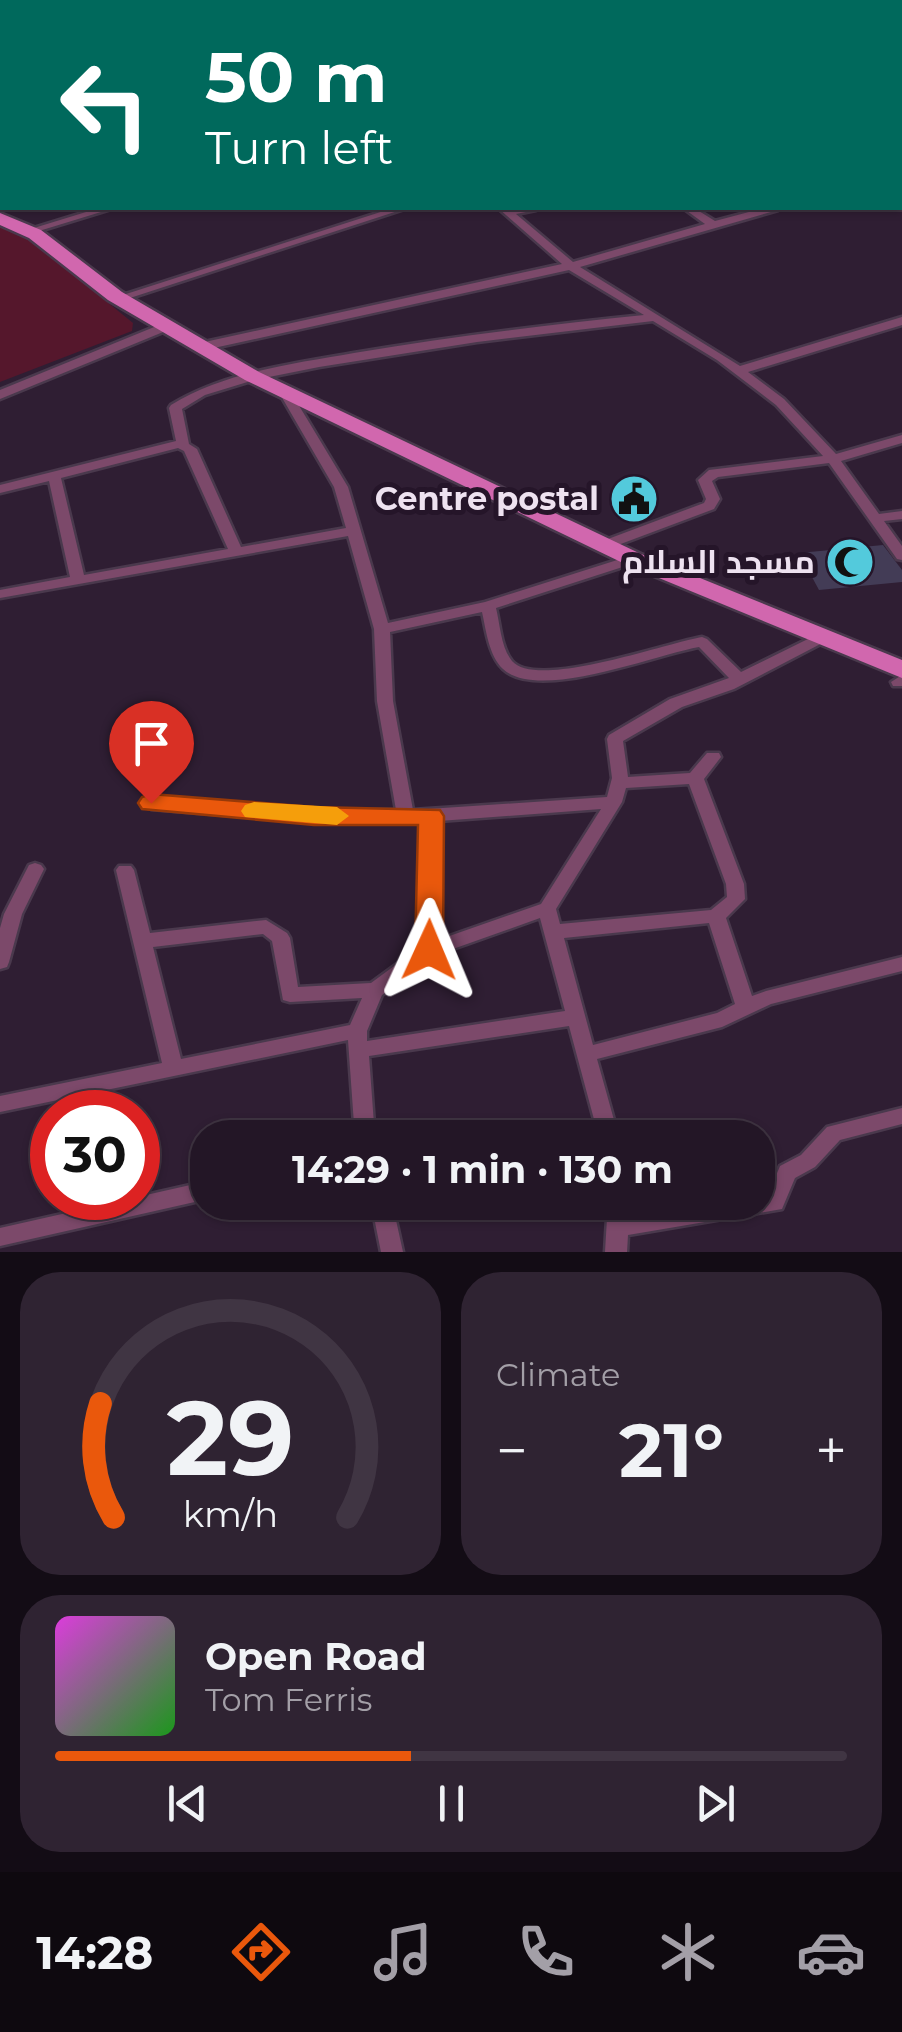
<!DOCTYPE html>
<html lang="en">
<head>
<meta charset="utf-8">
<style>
	body { margin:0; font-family:Montserrat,Cairo,sans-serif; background:#2f2332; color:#f1f3f6; height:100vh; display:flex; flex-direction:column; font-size:38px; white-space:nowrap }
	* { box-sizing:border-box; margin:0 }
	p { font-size:32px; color:#a39fa7 }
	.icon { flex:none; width:55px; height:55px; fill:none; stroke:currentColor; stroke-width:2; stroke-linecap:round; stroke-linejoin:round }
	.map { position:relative; height:1252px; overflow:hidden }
	.drawer { display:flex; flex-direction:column; gap:20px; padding:20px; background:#130c15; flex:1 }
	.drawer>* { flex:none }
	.top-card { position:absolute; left:0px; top:0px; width:902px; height:210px; box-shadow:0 2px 8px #0004,0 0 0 2px #403543; background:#00695c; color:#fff; overflow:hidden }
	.speed { position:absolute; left:30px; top:1090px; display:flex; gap:20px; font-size:50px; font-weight:700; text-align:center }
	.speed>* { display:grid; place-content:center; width:130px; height:130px; border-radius:50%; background:#231626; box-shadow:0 2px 8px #0004,0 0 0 2px #403543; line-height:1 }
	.speed .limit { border:15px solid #d22; background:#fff; color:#111 }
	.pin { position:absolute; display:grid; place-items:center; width:85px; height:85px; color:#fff; margin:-102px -42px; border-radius:50% 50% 50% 0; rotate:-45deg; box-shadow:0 0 10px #0007 }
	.pin .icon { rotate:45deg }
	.me { position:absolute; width:110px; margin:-55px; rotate:1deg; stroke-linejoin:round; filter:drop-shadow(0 0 8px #0008) }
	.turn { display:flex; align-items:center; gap:35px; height:210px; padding:0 40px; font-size:45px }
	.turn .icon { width:130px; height:130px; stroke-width:2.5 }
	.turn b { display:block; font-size:70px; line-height:85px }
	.big { font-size:75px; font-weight:700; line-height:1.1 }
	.drawer .tile { flex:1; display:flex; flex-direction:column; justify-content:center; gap:15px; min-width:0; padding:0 35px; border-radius:40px; background:#2f2332 }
	.drawer .dial { align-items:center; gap:0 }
	.dial svg { height:260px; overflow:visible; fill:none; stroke:#403543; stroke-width:7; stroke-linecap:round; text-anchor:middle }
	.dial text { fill:#f1f3f6; stroke:none }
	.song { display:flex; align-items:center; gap:30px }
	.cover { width:120px; height:120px; border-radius:15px; background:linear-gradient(135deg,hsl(300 70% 55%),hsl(120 70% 35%)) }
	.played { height:10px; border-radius:5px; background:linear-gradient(90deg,#ea580c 45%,#403543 45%) }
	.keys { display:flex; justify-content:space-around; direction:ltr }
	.heat { display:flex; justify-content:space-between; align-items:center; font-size:55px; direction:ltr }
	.drawer .tiles { flex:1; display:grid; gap:20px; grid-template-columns:1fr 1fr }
	.tile:last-child { grid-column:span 2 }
	.trip { position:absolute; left:190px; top:1120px; width:585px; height:100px; border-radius:40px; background:#231626; box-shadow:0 2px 8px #0004,0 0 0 2px #403543; font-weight:700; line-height:100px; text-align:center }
	.tabs { display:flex; height:160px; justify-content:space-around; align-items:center; background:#0e090f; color:#a39fa7 }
	.tabs .icon { width:70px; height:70px }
	.tabs .on { color:#ea580c }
	.tabs b { font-size:45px; color:#f1f3f6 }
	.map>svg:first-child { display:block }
	.green { fill:#55172c }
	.building { fill:#433c56 }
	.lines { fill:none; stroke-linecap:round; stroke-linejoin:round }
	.street-casing { stroke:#4a394d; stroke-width:5 }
	.primary-casing { stroke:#4a394d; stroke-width:5 }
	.street { fill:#7c496a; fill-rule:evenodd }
	.primary { fill:#d167ae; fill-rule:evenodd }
	.route { fill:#ea580c; stroke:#983908; stroke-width:2.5 }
	.slow { fill:#f59e0b }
	.labels { text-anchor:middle; stroke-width:10; stroke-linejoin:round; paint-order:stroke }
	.poi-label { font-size:32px; font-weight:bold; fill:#eee2f0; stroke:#251529; text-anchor:end }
</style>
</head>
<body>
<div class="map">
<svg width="902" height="1252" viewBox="0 0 902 1252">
	<rect width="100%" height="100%" fill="#2f1e33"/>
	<path class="green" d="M 0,222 L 21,232 L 133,323 L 132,331 L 0,382 Z"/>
	<path class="building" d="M 883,545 L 902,570 L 902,582 L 819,590 L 799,553 Z"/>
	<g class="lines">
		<g class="street-casing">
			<path id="street" d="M 108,0 L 116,0 L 116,2 L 108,2 Z
				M 125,0 L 154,0 L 150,2 L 123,2 Z
				M 322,0 L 330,0 L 331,2 L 323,2 Z
				M 495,0 L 501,0 L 503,2 L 494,2 Z
				M 837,0 L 856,0 L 852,2 L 835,2 Z
				M 0,47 L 2,47 L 2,53 L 0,53 Z
				M 0,82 L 2,82 L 2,88 L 0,88 Z
				M 902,121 L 902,127 L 900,128 L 900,122 Z
				M 2,139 L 2,145 L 0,146 L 0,140 Z
				M 900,172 L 902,172 L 902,178 L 900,178 Z
				M 0,189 L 2,189 L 2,195 L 0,195 Z
				M 0,204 L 2,204 L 2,208 L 7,208 L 0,211 Z
				M 99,208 L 114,208 L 39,231 L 34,228 Z
				M 393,208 L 407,208 L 133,297 L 129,298 L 123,295 Z
				M 498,208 L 537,208 L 536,210 L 516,214 L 573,262 L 705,224 L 683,208 L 694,208 L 715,221 L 764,208 L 779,208 L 778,210 L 580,267 L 740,366 L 902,317 L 902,325 L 748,372 L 784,399 L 836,454 L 902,435 L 902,443 L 841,461 L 879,514 L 902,511 L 902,519 L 884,521 L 902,546 L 902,560 L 897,559 L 829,463 L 718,477 L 712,481 L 720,499 L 714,509 L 610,548 L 600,548 L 598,545 L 600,542 L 704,503 L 706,499 L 698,480 L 709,470 L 823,456 L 776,405 L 717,360 L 653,321 L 477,342 L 319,367 L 254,380 L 205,395 L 182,409 L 189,444 L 197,449 L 241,547 L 346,528 L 334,487 L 277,389 L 283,385 L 289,389 L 348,487 L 388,623 L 485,602 L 633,555 L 638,556 L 640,559 L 638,562 L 496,608 C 500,624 501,648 512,661 C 537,690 666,643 702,637 L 707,639 L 741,672 L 820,633 L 830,633 L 833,636 L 830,639 L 734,689 L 682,707 L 623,741 L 628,777 L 690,773 L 707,753 L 719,753 L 721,757 L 704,779 L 744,884 L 745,899 L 726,918 L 752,996 L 766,991 L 902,957 L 902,971 L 771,1004 L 722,1027 L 597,1059 L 619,1138 L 599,1138 L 569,1026 L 369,1056 L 375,1138 L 355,1138 L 348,1040 L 0,1112 L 0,1096 L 162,1063 L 116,870 L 119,866 L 131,866 L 134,870 L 150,933 L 266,920 L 287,933 L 290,938 L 298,987 L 371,983 L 420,947 L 422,822 L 314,822 L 151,809 L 145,807 L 143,803 L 145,799 L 151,797 L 314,810 L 396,810 L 377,701 L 374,629 L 348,536 L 0,598 L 0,590 L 70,577 L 49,481 L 0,493 L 0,485 L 176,441 L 169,408 L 171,405 C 225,372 292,364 354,353 C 450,337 547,325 644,315 L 569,270 L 200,351 L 194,347 L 200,343 L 562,264 ZM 178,448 L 184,451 L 228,549 L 84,575 L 61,478 ZM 482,612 C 486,630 489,656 503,669 C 538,702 654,655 699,647 L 729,678 L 670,699 L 609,735 L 607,739 L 612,778 L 607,797 L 413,810 L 393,701 L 390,632 ZM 689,784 L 726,884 L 727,897 L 711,910 L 560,924 L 556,909 L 622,802 L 626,788 ZM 601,809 L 541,904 L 438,940 L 439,821 ZM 540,918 L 565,1011 L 367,1041 L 367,1031 L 382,995 L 436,955 ZM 709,923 L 735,1004 L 717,1013 L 593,1045 L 564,938 ZM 263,934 L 272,941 L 283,1000 L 290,1002 L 362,998 L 350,1025 L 181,1059 L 153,947 Z
				M 164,323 L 168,324 L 168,330 L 0,399 L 0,390 Z
				M 902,675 L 902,686 L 893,686 L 891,682 Z
				M 35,863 L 41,865 L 44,869 L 22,914 L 9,962 L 7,967 L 0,969 L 0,928 L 4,914 L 29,865 Z
				M 902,1108 L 902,1124 L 840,1140 L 815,1167 L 795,1178 L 782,1209 L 628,1235 L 627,1252 L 605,1252 L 608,1202 L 629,1202 L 629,1216 L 719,1202 L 758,1202 L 758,1197 L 768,1195 L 780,1166 L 801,1155 L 827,1127 Z
				M 208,1181 L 208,1199 L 0,1246 L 0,1228 Z
				M 371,1202 L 392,1202 L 403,1252 L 381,1252 Z"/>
		</g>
		<g class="primary-casing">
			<path id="primary" d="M 0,213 L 41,230 L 122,292 L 259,372 L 641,554 L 902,660 L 902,678 L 625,564 L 245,380 L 108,300 L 29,238 L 0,225 Z"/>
		</g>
		<use href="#street" class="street"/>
		<use href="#primary" class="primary"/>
	</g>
	<path class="route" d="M 151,794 L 314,807 L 440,810 L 444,816 L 443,950 L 439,957 L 419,957 L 415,950 L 418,825 L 314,825 L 142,809 L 138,803 L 142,797 Z"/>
	<path class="slow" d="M 254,802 L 337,807 L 349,816 L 337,825 L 245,817 L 241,811 L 245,805 Z"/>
	<defs>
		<g id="civic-disc" transform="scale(2.5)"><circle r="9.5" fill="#53cadc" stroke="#251529"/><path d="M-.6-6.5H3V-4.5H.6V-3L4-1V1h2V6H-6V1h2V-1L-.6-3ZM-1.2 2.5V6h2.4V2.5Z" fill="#111"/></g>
		<g id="mosque-disc" transform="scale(2.5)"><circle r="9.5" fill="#53cadc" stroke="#251529"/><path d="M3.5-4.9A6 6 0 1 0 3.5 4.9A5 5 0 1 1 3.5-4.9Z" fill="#111"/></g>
	</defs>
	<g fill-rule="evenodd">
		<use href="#civic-disc" x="634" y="499"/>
		<use href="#mosque-disc" x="850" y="562"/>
	</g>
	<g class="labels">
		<g class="poi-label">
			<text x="599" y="510">Centre postal</text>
			<text x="815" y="573">مسجد السلام</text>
		</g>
	</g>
</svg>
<div class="speed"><div class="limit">30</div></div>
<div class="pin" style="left:151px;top:803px;background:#d93025"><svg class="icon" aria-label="arrive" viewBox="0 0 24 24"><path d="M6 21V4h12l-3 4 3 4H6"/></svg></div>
<svg class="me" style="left:429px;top:950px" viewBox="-20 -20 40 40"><path d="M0-17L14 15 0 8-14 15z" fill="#ea580c" stroke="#fff" stroke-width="4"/></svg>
<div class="trip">14:29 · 1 min · 130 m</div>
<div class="top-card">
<div class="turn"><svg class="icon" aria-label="left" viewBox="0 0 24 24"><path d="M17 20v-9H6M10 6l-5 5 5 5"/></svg><div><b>50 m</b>Turn left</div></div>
</div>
</div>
<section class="drawer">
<div class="tiles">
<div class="tile dial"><svg viewBox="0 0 100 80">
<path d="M14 69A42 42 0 1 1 86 69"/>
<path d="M14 69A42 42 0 0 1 10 34" stroke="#ea580c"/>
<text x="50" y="56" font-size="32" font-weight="700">29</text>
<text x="50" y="72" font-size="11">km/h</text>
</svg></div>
<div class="tile"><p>Climate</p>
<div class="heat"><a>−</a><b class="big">21°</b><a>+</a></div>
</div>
<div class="tile">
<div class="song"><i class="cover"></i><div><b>Open Road</b><p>Tom Ferris</p></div></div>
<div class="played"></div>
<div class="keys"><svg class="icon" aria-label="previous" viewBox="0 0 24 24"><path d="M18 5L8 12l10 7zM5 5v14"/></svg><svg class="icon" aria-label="pause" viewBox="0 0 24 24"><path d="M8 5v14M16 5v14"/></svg><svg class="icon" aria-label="next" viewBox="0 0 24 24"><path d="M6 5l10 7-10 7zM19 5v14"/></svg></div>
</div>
</div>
</section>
<nav class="tabs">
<b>14:28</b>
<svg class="icon on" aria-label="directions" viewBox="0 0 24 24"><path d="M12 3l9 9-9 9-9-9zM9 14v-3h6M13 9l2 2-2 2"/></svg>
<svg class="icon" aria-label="music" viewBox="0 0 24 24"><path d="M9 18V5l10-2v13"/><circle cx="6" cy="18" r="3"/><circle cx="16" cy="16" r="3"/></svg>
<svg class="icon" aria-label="phone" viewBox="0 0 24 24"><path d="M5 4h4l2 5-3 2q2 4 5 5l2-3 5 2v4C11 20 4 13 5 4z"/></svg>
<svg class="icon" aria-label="climate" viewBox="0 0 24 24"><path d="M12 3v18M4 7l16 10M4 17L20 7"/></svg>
<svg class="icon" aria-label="car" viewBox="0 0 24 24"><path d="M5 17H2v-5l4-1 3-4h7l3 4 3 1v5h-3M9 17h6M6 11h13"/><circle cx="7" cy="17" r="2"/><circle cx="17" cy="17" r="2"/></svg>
</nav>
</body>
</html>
